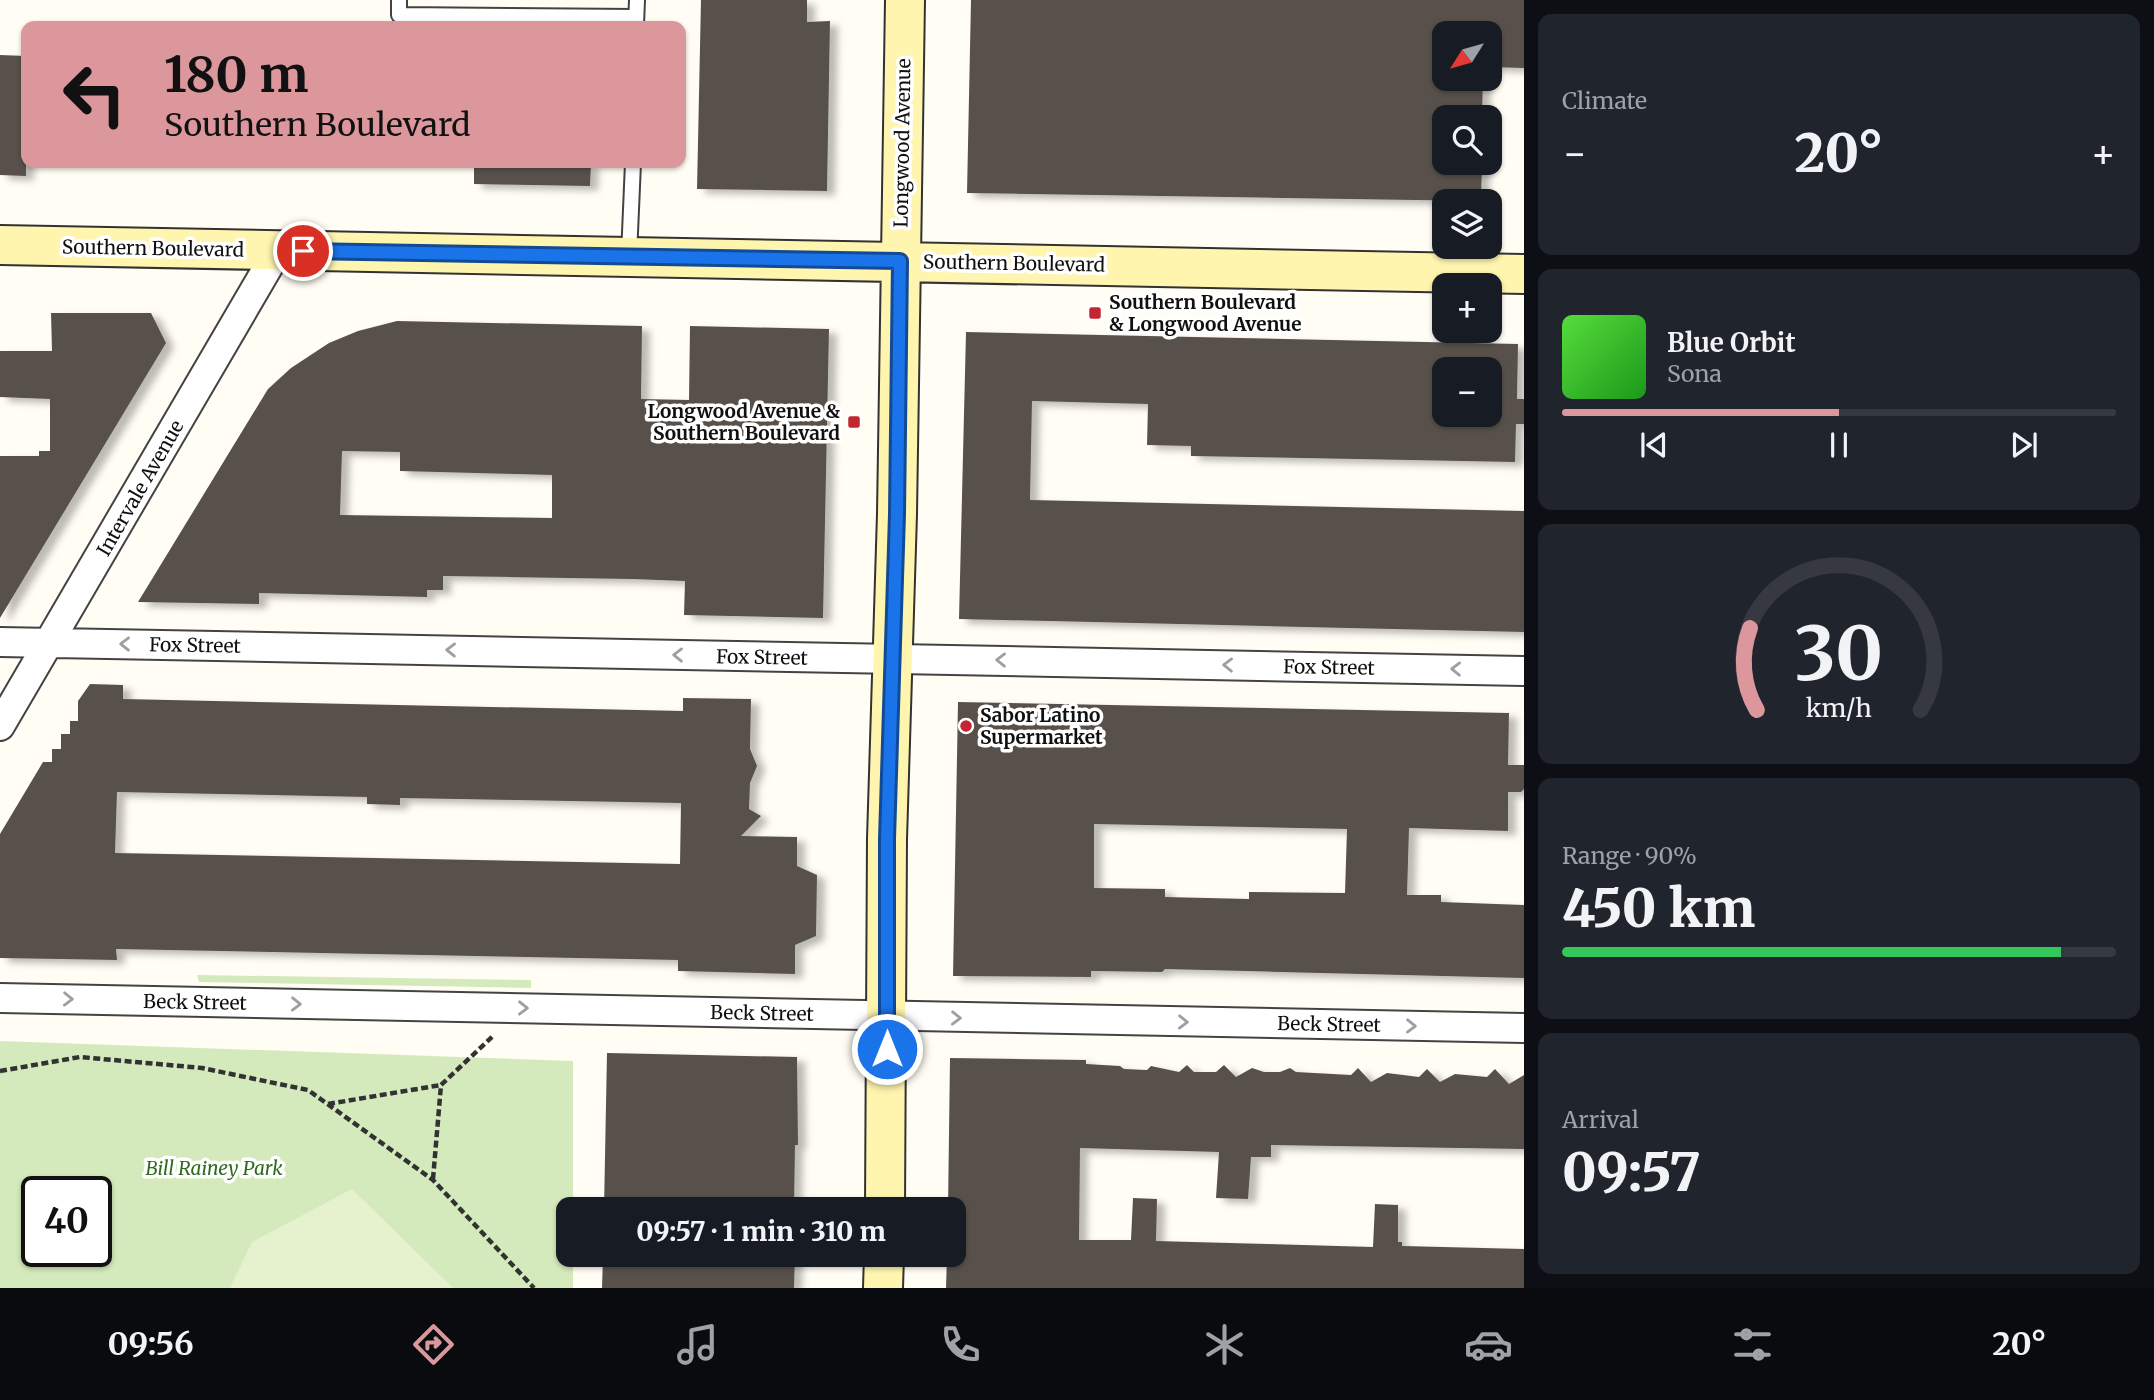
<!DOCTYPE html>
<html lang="en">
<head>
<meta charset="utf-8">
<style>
	body { margin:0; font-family:Merriweather,serif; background:#20242c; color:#f1f3f6; height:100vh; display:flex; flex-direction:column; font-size:26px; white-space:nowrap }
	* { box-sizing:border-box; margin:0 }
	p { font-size:23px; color:#9ea1a6 }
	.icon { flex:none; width:38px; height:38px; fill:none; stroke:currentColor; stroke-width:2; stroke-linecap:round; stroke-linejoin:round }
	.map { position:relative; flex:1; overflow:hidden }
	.side { display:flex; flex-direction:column; gap:14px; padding:14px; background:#0d0f14; width:630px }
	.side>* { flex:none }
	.guide { position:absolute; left:21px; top:21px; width:665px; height:147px; border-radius:14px; box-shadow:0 2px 5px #0004; background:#dc979d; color:#111; overflow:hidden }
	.needle { width:46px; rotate:233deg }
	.controls { position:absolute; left:1432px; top:21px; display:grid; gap:14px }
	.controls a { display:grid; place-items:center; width:70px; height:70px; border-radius:14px; background:#171b24; box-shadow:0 2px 5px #0004; font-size:35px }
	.speed { position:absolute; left:21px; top:1176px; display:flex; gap:14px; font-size:35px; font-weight:700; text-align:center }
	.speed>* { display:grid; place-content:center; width:91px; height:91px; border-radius:50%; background:#171b24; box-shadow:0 2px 5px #0004; line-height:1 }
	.speed .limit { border:4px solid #111; border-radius:10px; background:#fff; color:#111 }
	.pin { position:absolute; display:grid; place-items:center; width:60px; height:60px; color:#fff; margin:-30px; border:4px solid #fff; border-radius:50%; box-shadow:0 2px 7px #0007 }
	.me { position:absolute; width:77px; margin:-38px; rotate:0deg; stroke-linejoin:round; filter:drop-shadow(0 0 5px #0008) }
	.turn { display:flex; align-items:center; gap:24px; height:147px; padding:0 28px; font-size:32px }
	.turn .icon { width:91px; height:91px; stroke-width:2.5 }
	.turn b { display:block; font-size:49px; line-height:60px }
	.big { font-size:52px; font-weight:800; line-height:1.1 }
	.side .card { flex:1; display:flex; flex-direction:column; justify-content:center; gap:10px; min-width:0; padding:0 24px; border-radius:14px; background:#20242c }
	.side .dial { align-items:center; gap:0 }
	.dial svg { height:182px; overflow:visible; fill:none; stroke:#363941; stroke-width:7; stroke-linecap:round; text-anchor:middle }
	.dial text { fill:#f1f3f6; stroke:none }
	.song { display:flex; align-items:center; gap:21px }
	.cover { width:84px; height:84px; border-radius:10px; background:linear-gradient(135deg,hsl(110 70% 55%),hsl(120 70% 35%)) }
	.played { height:7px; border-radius:4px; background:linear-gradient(90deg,#dc979d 50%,#363941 50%) }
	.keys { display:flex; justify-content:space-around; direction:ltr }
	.heat { display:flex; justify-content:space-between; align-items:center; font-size:38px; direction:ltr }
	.charge { height:10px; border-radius:5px; background:linear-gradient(90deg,#34c759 90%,#363941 0) }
	.trip { position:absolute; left:556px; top:1197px; width:410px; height:70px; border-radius:14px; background:#171b24; box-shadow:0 2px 5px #0004; font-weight:800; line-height:70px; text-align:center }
	.menu { display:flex; height:112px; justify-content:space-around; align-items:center; background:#090b0e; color:#9ea1a6 }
	.menu .icon { width:49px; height:49px }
	.menu .on { color:#dc979d }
	.menu b { font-size:32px; color:#f1f3f6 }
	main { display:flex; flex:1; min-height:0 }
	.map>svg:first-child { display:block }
	.green { fill:#d5eabc; fill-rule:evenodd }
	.pitch { fill:#e6f2ce }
	.building { fill:#59514c; fill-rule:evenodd; filter:url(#shadow) }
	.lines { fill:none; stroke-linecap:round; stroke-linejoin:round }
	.lane-casing { stroke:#434343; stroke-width:18 }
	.street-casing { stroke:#434343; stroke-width:32 }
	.secondary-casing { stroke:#323232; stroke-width:42 }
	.path { stroke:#323232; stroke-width:4.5; stroke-dasharray:7 3.5; stroke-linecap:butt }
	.lane { stroke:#fff; stroke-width:14 }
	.street { stroke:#fff; stroke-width:28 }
	.secondary { stroke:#fff5af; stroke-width:38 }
	.oneway { stroke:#9f9f9f }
	.route-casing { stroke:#114b97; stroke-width:18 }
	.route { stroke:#1a73e8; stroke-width:12 }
	.poi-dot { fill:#c22630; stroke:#fff; stroke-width:2.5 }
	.labels { text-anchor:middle; stroke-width:7; stroke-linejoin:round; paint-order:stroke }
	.street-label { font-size:19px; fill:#101010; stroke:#fff }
	.poi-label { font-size:19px; font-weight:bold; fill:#101010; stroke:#fff; text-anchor:start }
	.park-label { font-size:19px; font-style:italic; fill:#2f6a1f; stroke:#fff }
</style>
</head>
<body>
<main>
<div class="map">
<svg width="1524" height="1288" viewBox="0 0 1524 1288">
	<defs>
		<filter id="shadow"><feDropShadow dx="8" dy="4.5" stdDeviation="3.5" flood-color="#0004"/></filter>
	</defs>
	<rect width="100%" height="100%" fill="#fffdf4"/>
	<path class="green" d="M 197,975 L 531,980 L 531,988 L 199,982 Z
		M 0,1041 L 573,1061 L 573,1209 L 569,1209 L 569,1255 L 573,1255 L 573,1288 L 0,1288 ZM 37,1192 L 96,1192 L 96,1251 L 37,1251 Z"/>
	<path class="pitch" d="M 352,1189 L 453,1288 L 230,1288 L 252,1242 Z"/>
	<path class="building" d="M 701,0 L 807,0 L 807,22 L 830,21 L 827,191 L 697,189 Z
		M 971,0 L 1524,0 L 1524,68 L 1489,67 L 1489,33 L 1444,33 L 1444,79 L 1483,79 L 1482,117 L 1444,117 L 1444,163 L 1482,163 L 1481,201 L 967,193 Z
		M 0,55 L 26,56 L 26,176 L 0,175 Z
		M 474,163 L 591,163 L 590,186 L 474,184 Z
		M 51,313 L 151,313 L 166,343 L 0,618 L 0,456 L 39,456 L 39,451 L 50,451 L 50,399 L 0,397 L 0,351 L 52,351 Z
		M 397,321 L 642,326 L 641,399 L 689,400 L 690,326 L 829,329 L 823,618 L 684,615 L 685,581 L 633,579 L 443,576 L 443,590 L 427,590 L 427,597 L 259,593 L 259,604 L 138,602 L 268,389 L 291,368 L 329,343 L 358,331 ZM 342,451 L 400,452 L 400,471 L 552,475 L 552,518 L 340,515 Z
		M 966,332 L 1518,344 L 1517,399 L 1524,399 L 1524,424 L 1516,424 L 1515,462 L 1191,456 L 1191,446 L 1147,445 L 1148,404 L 1032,401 L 1030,500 L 1524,511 L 1524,632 L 959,619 ZM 1444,369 L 1489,369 L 1489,415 L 1444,415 Z
		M 90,684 L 123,685 L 123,699 L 683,711 L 683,698 L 751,699 L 750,749 L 757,766 L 750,783 L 749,809 L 761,816 L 741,836 L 797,837 L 797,866 L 817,875 L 816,936 L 795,945 L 795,974 L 678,971 L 678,960 L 321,953 L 116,949 L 117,960 L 0,958 L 0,834 L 43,762 L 52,762 L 52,749 L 61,749 L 61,734 L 70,734 L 70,721 L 78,721 L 78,701 ZM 117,792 L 367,797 L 367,804 L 400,805 L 400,798 L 681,803 L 680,864 L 115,853 Z
		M 958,702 L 1509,713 L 1508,765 L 1524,765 L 1524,789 L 1521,792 L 1508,792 L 1508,831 L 1409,828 L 1407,895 L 1441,895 L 1441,902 L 1524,905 L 1524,978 L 1165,969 L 1162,972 L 1091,971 L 1091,977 L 953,976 ZM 1094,824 L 1347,829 L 1345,893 L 1249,892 L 1249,899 L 1165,897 L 1165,889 L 1094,888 Z
		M 607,1053 L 797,1057 L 798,1145 L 795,1145 L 794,1209 L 604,1209 Z
		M 950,1058 L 1086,1060 L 1086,1064 L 1120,1066 L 1124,1069 L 1147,1070 L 1151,1066 L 1179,1072 L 1187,1065 L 1194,1072 L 1216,1072 L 1224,1065 L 1236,1077 L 1252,1068 L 1264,1072 L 1280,1072 L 1290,1068 L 1296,1072 L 1351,1075 L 1358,1068 L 1371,1082 L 1387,1073 L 1419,1077 L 1427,1069 L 1440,1082 L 1455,1074 L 1487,1077 L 1495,1069 L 1509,1084 L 1524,1075 L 1524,1149 L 1271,1145 L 1271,1157 L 1251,1157 L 1248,1199 L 1216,1198 L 1219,1152 L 1080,1148 L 1079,1240 L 1131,1240 L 1133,1198 L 1157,1199 L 1156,1241 L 1373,1247 L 1375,1204 L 1398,1205 L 1398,1242 L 1402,1242 L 1402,1246 L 1524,1249 L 1524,1288 L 946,1288 L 947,1255 L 954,1255 L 954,1209 L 948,1209 Z
		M 603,1255 L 795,1255 L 794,1288 L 602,1288 Z"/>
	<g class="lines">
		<g class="lane-casing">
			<path id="lane" d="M 399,0 L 399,15 L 636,17
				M 636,25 L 637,0
				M 629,256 L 633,163"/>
		</g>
		<g class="street-casing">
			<path id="street" d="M 0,642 L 1524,671
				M 0,726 L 278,250
				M 0,998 L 1524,1028"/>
		</g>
		<g class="secondary-casing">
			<path id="secondary" d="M 0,245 L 1524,274
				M 885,1209 L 887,839 L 897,514 L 905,0
				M 883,1288 L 884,1255"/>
		</g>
		<path class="path" d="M 0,1071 L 80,1057 L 202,1068 L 308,1090 L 433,1180 L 534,1288
			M 328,1104 L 441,1085
			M 433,1179 L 441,1085 L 493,1036"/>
		<use href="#lane" class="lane"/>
		<use href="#street" class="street"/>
		<use href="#secondary" class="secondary"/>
	</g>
	<defs><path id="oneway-chevron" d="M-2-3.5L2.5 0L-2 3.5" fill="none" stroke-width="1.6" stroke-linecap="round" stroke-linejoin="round" transform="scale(1.75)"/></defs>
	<g class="oneway">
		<use href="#oneway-chevron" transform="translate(125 644) rotate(-179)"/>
		<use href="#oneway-chevron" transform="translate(451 650) rotate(-179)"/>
		<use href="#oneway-chevron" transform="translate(678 655) rotate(-179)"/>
		<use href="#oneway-chevron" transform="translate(1001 660) rotate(-179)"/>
		<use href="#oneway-chevron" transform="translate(1228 665) rotate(-179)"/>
		<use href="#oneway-chevron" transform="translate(1456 669) rotate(-179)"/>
		<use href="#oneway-chevron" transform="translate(68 999) rotate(1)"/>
		<use href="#oneway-chevron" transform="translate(296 1004) rotate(1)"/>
		<use href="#oneway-chevron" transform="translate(523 1008) rotate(1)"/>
		<use href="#oneway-chevron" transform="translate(956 1018) rotate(1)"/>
		<use href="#oneway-chevron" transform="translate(1183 1022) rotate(1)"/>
		<use href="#oneway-chevron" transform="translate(1411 1026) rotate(1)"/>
	</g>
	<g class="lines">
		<g class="route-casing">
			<path id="route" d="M 303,251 L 900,261 L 897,514 L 887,839 L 887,1049"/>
		</g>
		<use href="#route" class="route"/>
	</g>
	<g class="poi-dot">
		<rect x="1088" y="306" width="14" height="14" rx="3.5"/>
		<rect x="847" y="415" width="14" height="14" rx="3.5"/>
		<circle cx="966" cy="726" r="7"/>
	</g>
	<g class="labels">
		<g class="street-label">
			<text transform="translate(902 143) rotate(-89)" y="7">Longwood Avenue</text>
			<text transform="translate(153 248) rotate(1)" y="7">Southern Boulevard</text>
			<text transform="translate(1014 263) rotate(1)" y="7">Southern Boulevard</text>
			<text transform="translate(140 488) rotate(-60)" y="7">Intervale Avenue</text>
			<text transform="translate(195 645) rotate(1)" y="7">Fox Street</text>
			<text transform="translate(762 657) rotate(1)" y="7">Fox Street</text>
			<text transform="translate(1329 667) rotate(1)" y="7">Fox Street</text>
			<text transform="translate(195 1002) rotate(1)" y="7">Beck Street</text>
			<text transform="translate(762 1013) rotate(1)" y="7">Beck Street</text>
			<text transform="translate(1329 1024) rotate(1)" y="7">Beck Street</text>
		</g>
		<g class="poi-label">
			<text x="1109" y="309">Southern Boulevard<tspan x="1109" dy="22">&amp; Longwood Avenue</tspan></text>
			<text x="840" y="418" text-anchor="end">Longwood Avenue &amp;<tspan x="840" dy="22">Southern Boulevard</tspan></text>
			<text x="980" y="722">Sabor Latino<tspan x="980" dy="22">Supermarket</tspan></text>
		</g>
		<g class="park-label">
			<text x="214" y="1175">Bill Rainey Park</text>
		</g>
	</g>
</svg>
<div class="controls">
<a><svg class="needle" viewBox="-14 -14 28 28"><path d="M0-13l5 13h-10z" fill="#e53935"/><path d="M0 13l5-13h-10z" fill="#9ea1a6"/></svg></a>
<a><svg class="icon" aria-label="search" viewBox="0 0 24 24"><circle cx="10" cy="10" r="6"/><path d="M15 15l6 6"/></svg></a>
<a><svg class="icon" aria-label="layers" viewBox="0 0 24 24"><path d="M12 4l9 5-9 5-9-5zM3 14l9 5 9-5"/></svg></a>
<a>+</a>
<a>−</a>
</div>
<div class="speed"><div class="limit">40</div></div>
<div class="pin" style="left:303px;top:251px;background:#d93025"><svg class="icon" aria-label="arrive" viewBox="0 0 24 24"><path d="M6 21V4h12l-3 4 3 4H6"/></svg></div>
<svg class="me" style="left:887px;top:1049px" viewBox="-20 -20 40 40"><circle r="17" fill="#1a73e8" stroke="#fff" stroke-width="3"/><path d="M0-11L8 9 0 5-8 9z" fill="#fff"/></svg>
<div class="trip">09:57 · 1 min · 310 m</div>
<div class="guide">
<div class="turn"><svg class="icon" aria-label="left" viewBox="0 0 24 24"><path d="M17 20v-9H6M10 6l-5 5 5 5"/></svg><div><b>180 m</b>Southern Boulevard</div></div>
</div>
</div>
<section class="side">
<div class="card"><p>Climate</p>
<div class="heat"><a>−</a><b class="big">20°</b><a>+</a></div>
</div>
<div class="card">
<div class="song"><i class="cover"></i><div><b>Blue Orbit</b><p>Sona</p></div></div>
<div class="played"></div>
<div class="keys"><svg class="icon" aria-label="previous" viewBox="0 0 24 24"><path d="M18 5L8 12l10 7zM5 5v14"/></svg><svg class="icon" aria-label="pause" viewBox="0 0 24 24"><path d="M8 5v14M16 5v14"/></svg><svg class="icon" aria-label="next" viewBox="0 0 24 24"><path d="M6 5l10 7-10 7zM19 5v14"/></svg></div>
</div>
<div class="card dial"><svg viewBox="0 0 100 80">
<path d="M14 69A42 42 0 1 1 86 69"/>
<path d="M14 69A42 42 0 0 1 11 33" stroke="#dc979d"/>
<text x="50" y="56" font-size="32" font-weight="700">30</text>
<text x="50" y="72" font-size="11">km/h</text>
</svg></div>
<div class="card"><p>Range · 90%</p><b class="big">450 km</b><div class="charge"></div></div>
<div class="card"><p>Arrival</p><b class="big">09:57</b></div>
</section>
</main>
<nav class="menu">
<b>09:56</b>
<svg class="icon on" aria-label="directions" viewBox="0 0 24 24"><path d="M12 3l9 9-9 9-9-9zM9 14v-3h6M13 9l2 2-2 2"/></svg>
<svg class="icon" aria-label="music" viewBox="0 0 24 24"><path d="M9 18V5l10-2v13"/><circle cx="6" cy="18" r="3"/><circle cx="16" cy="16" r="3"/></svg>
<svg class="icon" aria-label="phone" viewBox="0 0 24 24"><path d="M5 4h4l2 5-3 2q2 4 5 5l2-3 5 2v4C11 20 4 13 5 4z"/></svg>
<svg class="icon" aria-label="climate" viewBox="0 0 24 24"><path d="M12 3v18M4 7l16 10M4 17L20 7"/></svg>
<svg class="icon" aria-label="car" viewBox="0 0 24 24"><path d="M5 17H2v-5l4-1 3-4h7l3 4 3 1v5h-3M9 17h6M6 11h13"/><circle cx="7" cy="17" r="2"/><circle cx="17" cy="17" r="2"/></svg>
<svg class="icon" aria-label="filters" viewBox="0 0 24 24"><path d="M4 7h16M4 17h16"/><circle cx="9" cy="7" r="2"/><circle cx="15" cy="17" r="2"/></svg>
<b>20°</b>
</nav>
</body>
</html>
